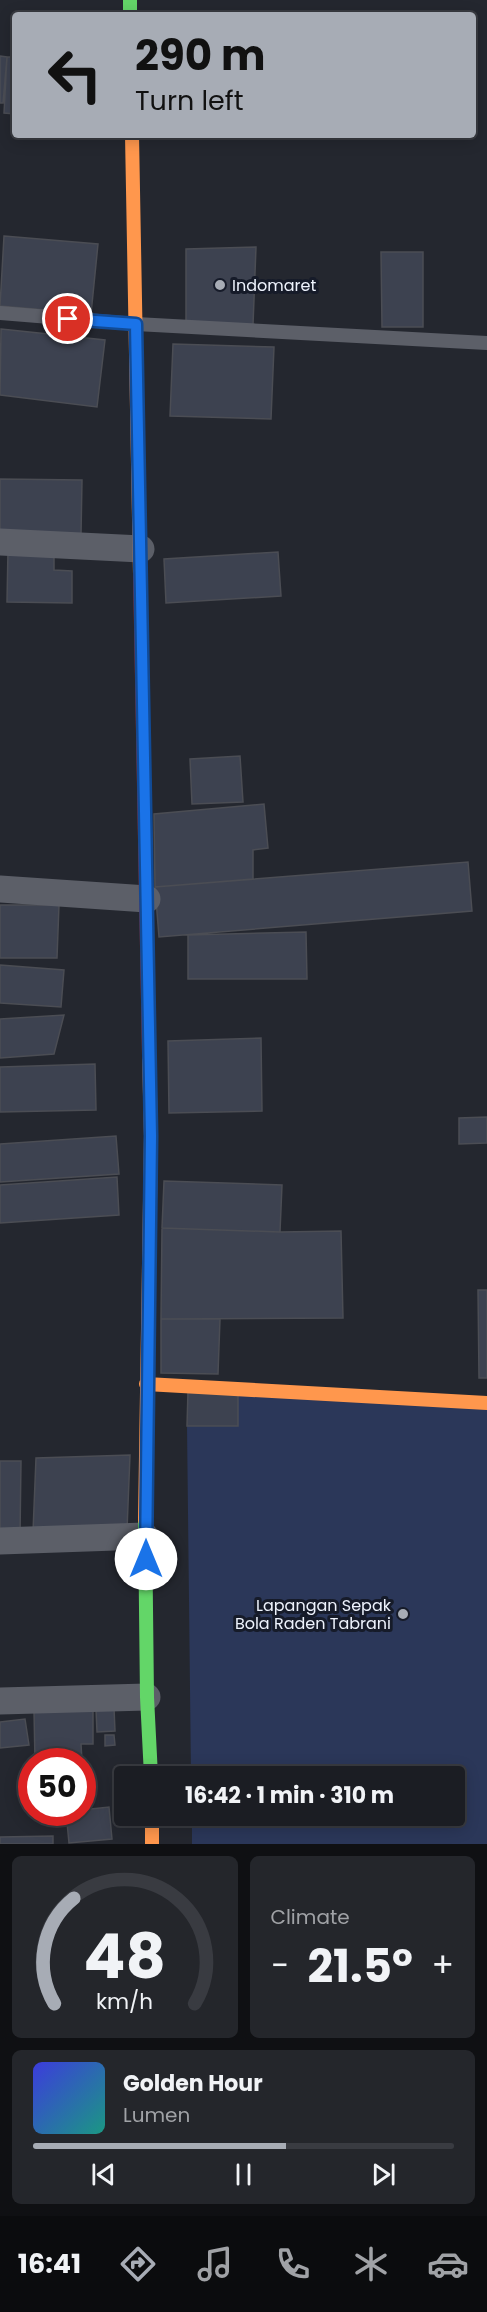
<!DOCTYPE html>
<html lang="en">
<head>
<meta charset="utf-8">
<style>
	body { margin:0; font-family:Poppins,sans-serif; background:#24262b; color:#f1f3f6; height:100vh; display:flex; flex-direction:column; font-size:22px; white-space:nowrap }
	* { box-sizing:border-box; margin:0 }
	p { font-size:20px; color:#a0a2a6 }
	.icon { flex:none; width:33px; height:33px; fill:none; stroke:currentColor; stroke-width:2; stroke-linecap:round; stroke-linejoin:round }
	.map { position:relative; height:1844px; overflow:hidden }
	.panel { display:flex; flex-direction:column; gap:12px; padding:12px; background:#0f1013; flex:1 }
	.panel>* { flex:none }
	.banner { position:absolute; left:12px; top:12px; width:464px; height:126px; border-radius:6px; box-shadow:0 3px 15px #0003,0 0 0 2px #393b41; background:#a7acb5; color:#111; overflow:hidden }
	.speed { position:absolute; left:18px; top:1748px; display:flex; gap:12px; font-size:30px; font-weight:700; text-align:center }
	.speed>* { display:grid; place-content:center; width:78px; height:78px; border-radius:50%; background:#1b1d23; box-shadow:0 3px 15px #0003,0 0 0 2px #393b41; line-height:1 }
	.speed .limit { border:9px solid #d22; background:#fff; color:#111 }
	.pin { position:absolute; display:grid; place-items:center; width:51px; height:51px; color:#fff; margin:-26px; border:3px solid #fff; border-radius:50%; box-shadow:0 2px 6px #0007 }
	.me { position:absolute; width:66px; margin:-33px; rotate:0deg; stroke-linejoin:round; filter:drop-shadow(0 0 4px #0008) }
	.turn { display:flex; align-items:center; gap:21px; height:126px; padding:0 24px; font-size:27px }
	.turn .icon { width:78px; height:78px; stroke-width:2.5 }
	.turn b { display:block; font-size:42px; line-height:51px }
	.big { font-size:45px; font-weight:700; line-height:1.1 }
	.panel .widget { flex:1; display:flex; flex-direction:column; justify-content:center; gap:9px; min-width:0; padding:0 21px; border-radius:9px; background:#24262b }
	.panel .dial { align-items:center; gap:0 }
	.dial svg { height:156px; overflow:visible; fill:none; stroke:#393b41; stroke-width:7; stroke-linecap:round; text-anchor:middle }
	.dial text { fill:#f1f3f6; stroke:none }
	.song { display:flex; align-items:center; gap:18px }
	.cover { width:72px; height:72px; border-radius:9px; background:linear-gradient(135deg,hsl(240 70% 55%),hsl(170 70% 35%)) }
	.played { height:6px; border-radius:3px; background:linear-gradient(90deg,#a7acb5 60%,#393b41 60%) }
	.keys { display:flex; justify-content:space-around; direction:ltr }
	.heat { display:flex; justify-content:space-between; align-items:center; font-size:33px; direction:ltr }
	.panel .tiles { flex:1; display:grid; gap:12px; grid-template-columns:1fr 1fr }
	.widget:last-child { grid-column:span 2 }
	.trip { position:absolute; left:114px; top:1766px; width:351px; height:60px; border-radius:6px; background:#1b1d23; box-shadow:0 3px 15px #0003,0 0 0 2px #393b41; font-weight:700; line-height:60px; text-align:center }
	.tab-bar { display:flex; height:96px; justify-content:space-around; align-items:center; background:#0b0c0e; color:#a0a2a6 }
	.tab-bar .icon { width:42px; height:42px }
	.tab-bar .current { color:#a7acb5 }
	.tab-bar b { font-size:27px; color:#f1f3f6 }
	.map>svg:first-child { display:block }
	.green { fill:#2b3759 }
	.building { fill:#3d4250; stroke:#4b4d54; stroke-width:1.5 }
	.lines { fill:none; stroke-linecap:round; stroke-linejoin:round }
	.lane { stroke:#5c5f68; stroke-width:14 }
	.street { stroke:#5c5f68; stroke-width:27 }
	.fast { stroke:#63d668; stroke-width:14 }
	.slow { stroke:#ff974d; stroke-width:14 }
	.jam { stroke:#b3261e; stroke-width:14 }
	.route-casing { stroke:#114b97; stroke-width:15 }
	.route { stroke:#1a73e8; stroke-width:10 }
	.poi-dot { fill:#a7acb5; stroke:#161b29; stroke-width:2 }
	.labels { text-anchor:middle; stroke-width:6; stroke-linejoin:round; paint-order:stroke }
	.poi-label { font-size:16px; fill:#eef3fd; stroke:#161b29; text-anchor:start }
</style>
</head>
<body>
<div class="map">
<svg width="487" height="1844" viewBox="0 0 487 1844">
	<rect width="100%" height="100%" fill="#24272f"/>
	<path class="green" d="M 238,1391 L 487,1404 L 487,1844 L 192,1844 L 192,1815 L 454,1815 L 454,1776 L 191,1776 L 187,1426 L 238,1426 Z"/>
	<path class="building" d="M 0,56 L 7,57 L 3,103 L 0,103 Z
		M 7,57 L 15,57 L 15,114 L 4,113 Z
		M 4,236 L 98,244 L 91,314 L 0,306 Z
		M 256,247 L 253,325 L 186,322 L 186,249 Z
		M 381,252 L 423,252 L 423,327 L 382,327 Z
		M 1,329 L 105,340 L 97,407 L 0,395 Z
		M 173,344 L 274,347 L 271,419 L 170,416 Z
		M 0,479 L 82,480 L 81,535 L 0,535 Z
		M 8,550 L 54,551 L 54,570 L 72,571 L 72,603 L 7,602 Z
		M 278,552 L 281,596 L 166,603 L 164,559 Z
		M 240,756 L 243,802 L 192,804 L 190,759 Z
		M 264,804 L 268,848 L 253,850 L 253,879 L 155,887 L 154,814 Z
		M 468,862 L 472,911 L 159,937 L 155,887 Z
		M 0,905 L 59,905 L 57,958 L 0,958 Z
		M 306,932 L 307,979 L 188,979 L 188,935 Z
		M 0,965 L 64,970 L 61,1007 L 0,1003 Z
		M 64,1015 L 54,1054 L 0,1058 L 0,1019 Z
		M 261,1038 L 262,1111 L 169,1113 L 168,1041 Z
		M 95,1064 L 96,1110 L 0,1112 L 0,1067 Z
		M 487,1117 L 487,1143 L 459,1144 L 459,1118 Z
		M 116,1136 L 119,1174 L 0,1182 L 0,1144 Z
		M 117,1177 L 119,1215 L 0,1223 L 0,1185 Z
		M 164,1181 L 282,1185 L 280,1232 L 162,1228 Z
		M 162,1228 L 280,1232 L 341,1231 L 343,1318 L 161,1319 Z
		M 478,1290 L 487,1290 L 487,1378 L 479,1378 Z
		M 161,1319 L 220,1319 L 218,1374 L 161,1373 Z
		M 188,1391 L 238,1391 L 238,1426 L 187,1426 Z
		M 130,1455 L 127,1530 L 33,1532 L 36,1458 Z
		M 0,1461 L 21,1461 L 20,1536 L 0,1536 Z
		M 114,1708 L 115,1731 L 97,1732 L 96,1709 Z
		M 34,1711 L 93,1711 L 93,1744 L 81,1744 L 82,1761 L 35,1761 Z
		M 25,1719 L 29,1745 L 0,1748 L 0,1722 Z
		M 105,1735 L 114,1735 L 115,1745 L 105,1746 Z
		M 109,1807 L 112,1839 L 69,1843 L 66,1812 L 82,1812 L 82,1810 Z
		M 53,1836 L 53,1844 L 0,1844 L 0,1837 Z"/>
	<g class="lines">
		<path class="lane" d="M 0,313 L 136,324 L 487,343"/>
		<path class="street" d="M 0,542 L 141,549
			M 0,889 L 147,899
			M 0,1541 L 145,1536
			M 0,1701 L 147,1697"/>
		<path class="fast" d="M 130,0 L 130,15
			M 145,1520 L 147,1697 L 151,1776"/>
		<path class="slow" d="M 132,135 L 140,574
			M 146,1384 L 487,1403
			M 145,1520 L 151,1136 L 149,1056
			M 152,1815 L 152,1844"/>
		<path class="jam" d="M 140,574 L 149,1056"/>
	</g>
	<g class="lines">
		<g class="route-casing">
			<path id="route" d="M 68,319 L 136,324 L 151,1136 L 146,1559"/>
		</g>
		<use href="#route" class="route"/>
	</g>
	<g class="poi-dot">
		<circle cx="220" cy="285" r="6"/>
		<circle cx="403" cy="1614" r="6"/>
	</g>
	<g class="labels">
		<g class="poi-label">
			<text x="232" y="291">Indomaret</text>
			<text x="391" y="1611" text-anchor="end">Lapangan Sepak<tspan x="391" dy="18">Bola Raden Tabrani</tspan></text>
		</g>
	</g>
</svg>
<div class="speed"><div class="limit">50</div></div>
<div class="pin" style="left:68px;top:319px;background:#d93025"><svg class="icon" aria-label="arrive" viewBox="0 0 24 24"><path d="M6 21V4h12l-3 4 3 4H6"/></svg></div>
<svg class="me" style="left:146px;top:1559px" viewBox="-20 -20 40 40"><circle r="19" fill="#fff"/><path d="M0-13L10 11 0 6-10 11z" fill="#1a73e8"/></svg>
<div class="trip">16:42 · 1 min · 310 m</div>
<div class="banner">
<div class="turn"><svg class="icon" aria-label="left" viewBox="0 0 24 24"><path d="M17 20v-9H6M10 6l-5 5 5 5"/></svg><div><b>290 m</b>Turn left</div></div>
</div>
</div>
<section class="panel">
<div class="tiles">
<div class="widget dial"><svg viewBox="0 0 100 80">
<path d="M14 69A42 42 0 1 1 86 69"/>
<path d="M14 69A42 42 0 0 1 24 15" stroke="#a7acb5"/>
<text x="50" y="56" font-size="32" font-weight="700">48</text>
<text x="50" y="72" font-size="11">km/h</text>
</svg></div>
<div class="widget"><p>Climate</p>
<div class="heat"><a>−</a><b class="big">21.5°</b><a>+</a></div>
</div>
<div class="widget">
<div class="song"><i class="cover"></i><div><b>Golden Hour</b><p>Lumen</p></div></div>
<div class="played"></div>
<div class="keys"><svg class="icon" aria-label="previous" viewBox="0 0 24 24"><path d="M18 5L8 12l10 7zM5 5v14"/></svg><svg class="icon" aria-label="pause" viewBox="0 0 24 24"><path d="M8 5v14M16 5v14"/></svg><svg class="icon" aria-label="next" viewBox="0 0 24 24"><path d="M6 5l10 7-10 7zM19 5v14"/></svg></div>
</div>
</div>
</section>
<nav class="tab-bar">
<b>16:41</b>
<svg class="icon current" aria-label="directions" viewBox="0 0 24 24"><path d="M12 3l9 9-9 9-9-9zM9 14v-3h6M13 9l2 2-2 2"/></svg>
<svg class="icon" aria-label="music" viewBox="0 0 24 24"><path d="M9 18V5l10-2v13"/><circle cx="6" cy="18" r="3"/><circle cx="16" cy="16" r="3"/></svg>
<svg class="icon" aria-label="phone" viewBox="0 0 24 24"><path d="M5 4h4l2 5-3 2q2 4 5 5l2-3 5 2v4C11 20 4 13 5 4z"/></svg>
<svg class="icon" aria-label="climate" viewBox="0 0 24 24"><path d="M12 3v18M4 7l16 10M4 17L20 7"/></svg>
<svg class="icon" aria-label="car" viewBox="0 0 24 24"><path d="M5 17H2v-5l4-1 3-4h7l3 4 3 1v5h-3M9 17h6M6 11h13"/><circle cx="7" cy="17" r="2"/><circle cx="17" cy="17" r="2"/></svg>
</nav>
</body>
</html>
